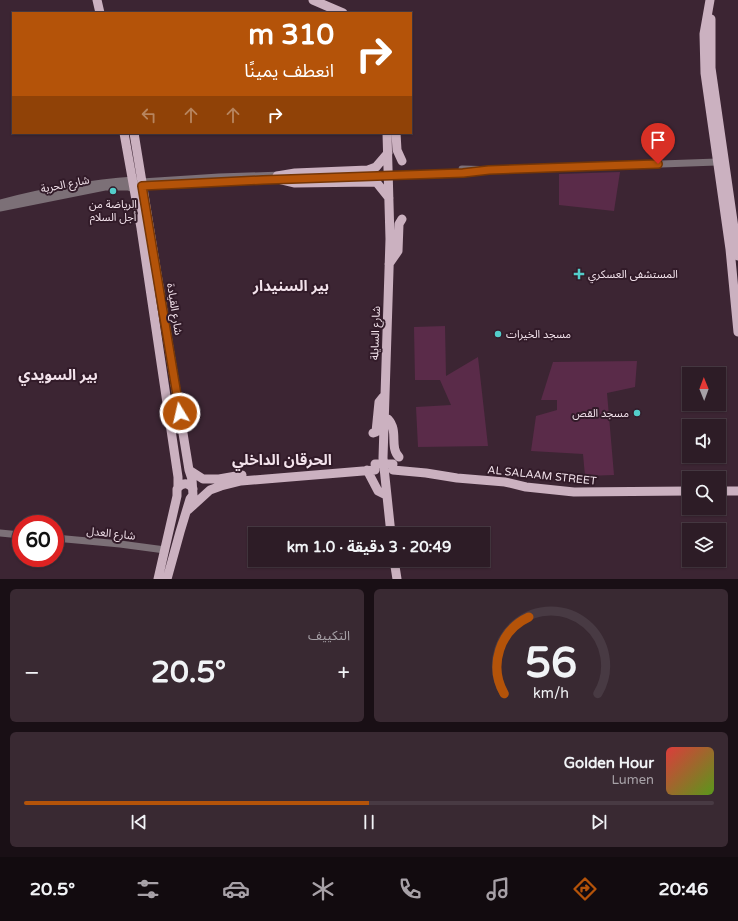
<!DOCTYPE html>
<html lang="ar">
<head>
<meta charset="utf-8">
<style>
	body { margin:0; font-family:"Varela Round","Noto Sans Arabic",sans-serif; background:#392932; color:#f1f3f6; direction:rtl; height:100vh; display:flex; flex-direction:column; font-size:15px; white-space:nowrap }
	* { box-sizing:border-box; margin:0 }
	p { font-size:13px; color:#a7a1a7 }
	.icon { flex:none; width:22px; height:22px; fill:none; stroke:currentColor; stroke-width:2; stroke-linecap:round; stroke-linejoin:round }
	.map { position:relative; height:579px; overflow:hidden; direction:ltr }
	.sheet { display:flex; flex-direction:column; gap:10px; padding:10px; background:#190f15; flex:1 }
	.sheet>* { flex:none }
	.banner { position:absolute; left:12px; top:12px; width:400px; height:122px; border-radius:0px; box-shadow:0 1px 3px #0004,0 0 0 1px #483a43; direction:rtl; background:#b45309; color:#fff; overflow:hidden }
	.needle { width:26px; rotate:359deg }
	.controls { position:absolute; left:682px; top:367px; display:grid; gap:8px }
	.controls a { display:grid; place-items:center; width:44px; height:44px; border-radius:0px; background:#2d1c26; box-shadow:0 1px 3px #0004,0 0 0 1px #483a43; font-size:20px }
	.speed { position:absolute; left:12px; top:515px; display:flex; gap:8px; font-size:20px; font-weight:700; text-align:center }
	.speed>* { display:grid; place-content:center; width:52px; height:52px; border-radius:50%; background:#2d1c26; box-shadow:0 1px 3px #0004,0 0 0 1px #483a43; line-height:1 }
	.speed .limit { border:6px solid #d22; background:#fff; color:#111 }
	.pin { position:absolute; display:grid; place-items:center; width:34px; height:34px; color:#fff; margin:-41px -17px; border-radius:50% 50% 50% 0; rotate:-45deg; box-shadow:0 0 4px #0007 }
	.pin .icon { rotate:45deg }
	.me { position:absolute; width:44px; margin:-22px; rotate:351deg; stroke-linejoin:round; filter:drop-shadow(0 0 3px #0008) }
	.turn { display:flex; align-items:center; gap:14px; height:84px; padding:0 12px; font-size:18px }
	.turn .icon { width:52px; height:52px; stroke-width:2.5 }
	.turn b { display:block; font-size:28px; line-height:34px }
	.lanes { display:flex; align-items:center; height:38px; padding:0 12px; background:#0003; justify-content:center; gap:20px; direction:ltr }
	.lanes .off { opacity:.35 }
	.big { font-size:30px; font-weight:700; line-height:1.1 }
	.sheet .card { flex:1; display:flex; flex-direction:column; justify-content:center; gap:6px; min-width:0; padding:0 14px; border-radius:6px; background:#392932 }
	.sheet .dial { align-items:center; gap:0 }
	.dial svg { height:104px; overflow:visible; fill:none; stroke:#483a43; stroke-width:7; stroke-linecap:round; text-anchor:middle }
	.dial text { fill:#f1f3f6; stroke:none }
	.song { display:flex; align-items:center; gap:12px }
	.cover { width:48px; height:48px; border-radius:6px; background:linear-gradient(135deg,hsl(0 70% 55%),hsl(90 70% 35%)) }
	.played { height:4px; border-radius:2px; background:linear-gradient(90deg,#b45309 50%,#483a43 50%) }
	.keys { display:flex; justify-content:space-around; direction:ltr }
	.heat { display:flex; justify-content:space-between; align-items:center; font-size:22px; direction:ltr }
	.sheet .tiles { flex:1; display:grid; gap:10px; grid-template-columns:1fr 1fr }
	.card:last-child { grid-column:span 2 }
	.trip { position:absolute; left:248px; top:527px; width:242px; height:40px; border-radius:0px; background:#2d1c26; box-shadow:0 1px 3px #0004,0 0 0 1px #483a43; font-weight:700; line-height:40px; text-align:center; direction:rtl }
	.tab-bar { display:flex; height:64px; justify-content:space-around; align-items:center; background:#120b0f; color:#a7a1a7 }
	.tab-bar .icon { width:28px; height:28px }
	.tab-bar .selected { color:#b45309 }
	.tab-bar b { font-size:18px; color:#f1f3f6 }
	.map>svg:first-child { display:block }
	.green { fill:#5a2b49 }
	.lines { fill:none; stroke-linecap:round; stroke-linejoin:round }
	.minor { stroke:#7c7077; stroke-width:7 }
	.major { stroke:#cbb1c0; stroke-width:9 }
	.minor-bridge { stroke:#7c7077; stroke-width:7 }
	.major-bridge { stroke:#cbb1c0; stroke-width:9 }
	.route-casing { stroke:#753606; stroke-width:10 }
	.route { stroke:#b45309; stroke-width:7 }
	.poi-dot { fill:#53cdca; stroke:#321b29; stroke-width:1.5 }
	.labels { text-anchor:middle; stroke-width:4; stroke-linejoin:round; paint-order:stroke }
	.street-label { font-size:11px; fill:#f2e2eb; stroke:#321b29 }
	.poi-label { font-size:11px; fill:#f2e2eb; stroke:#321b29; text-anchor:start }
	.district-label { font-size:15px; font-weight:bold; fill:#f2e2eb; stroke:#321b29 }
</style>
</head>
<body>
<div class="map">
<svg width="738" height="579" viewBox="0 0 738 579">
	<rect width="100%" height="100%" fill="#3c2533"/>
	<path class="green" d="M 620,172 L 614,211 L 559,205 L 559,174 Z
		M 445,326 L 446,376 L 478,357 L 488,446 L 418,447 L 416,407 L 451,405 L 440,380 L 415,380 L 414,327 Z
		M 637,361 L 635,387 L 607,393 L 614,475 L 585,476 L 583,454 L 531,451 L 536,416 L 557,410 L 557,400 L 541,400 L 553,362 Z"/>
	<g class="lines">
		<path class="minor" d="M 462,169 L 497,170 L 717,162
			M 292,179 L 375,176
			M 142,182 L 219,177 L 282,175
			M 0,203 C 42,192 90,183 134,180
			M 0,208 L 105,187 L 128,187 L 134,189
			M 0,533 L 21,535
			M 55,538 L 120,544 L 165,550"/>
		<path class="major" d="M 97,0 L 100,13
			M 313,0 L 343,13
			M 710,0 L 704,34 L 705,73 L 730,249 L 738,332
			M 711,19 L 711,68 L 738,256
			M 124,133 L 141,228 L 178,477 L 178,486
			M 134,133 L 189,470 L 192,479 L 193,495 L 190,499 L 180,532 L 167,579
			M 387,133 L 390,239 L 383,458 L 391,534
			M 396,133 L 397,150 L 402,161
			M 277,176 L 295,173 L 368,170 L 376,167 L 388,153
			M 278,179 L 295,183 L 373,182 L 377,183 L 389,198
			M 389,264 L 398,251 L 399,224 L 402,219
			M 384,418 L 388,419 C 399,431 389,447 399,457
			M 373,433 L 376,432 L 379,402 L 383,397
			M 189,470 L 203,479 L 219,479 L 242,475
			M 367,470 L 378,491 L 386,495
			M 393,470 L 426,473 L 457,478 L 505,482 L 526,487 L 574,492 L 689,491
			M 719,491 L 738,491
			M 188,510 L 210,490 L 221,486 L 241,481 L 375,470
			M 394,560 L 397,579
			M 158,579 L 177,496 L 177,489 C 182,482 189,482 193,489"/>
		<path class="minor-bridge" d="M 375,176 L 463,173"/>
		<path class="major-bridge" d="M 375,464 L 393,464"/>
	</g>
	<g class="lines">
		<g class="route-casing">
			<path id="route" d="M 180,413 L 142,186 L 263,180 L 463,173 L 489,170 L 658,164"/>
		</g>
		<use href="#route" class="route"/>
	</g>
	<g class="poi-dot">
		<circle cx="113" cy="191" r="4"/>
		<path d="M577 268h4v4h4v4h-4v4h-4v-4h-4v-4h4z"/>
		<circle cx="498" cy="334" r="4"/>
		<circle cx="637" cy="413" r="4"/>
	</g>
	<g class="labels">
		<g class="street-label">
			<text transform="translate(65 184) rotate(-11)" y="4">شارع الحرية</text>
			<text transform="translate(175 309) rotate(81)" y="4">شارع القيادة</text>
			<text transform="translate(375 333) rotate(-88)" y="4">شارع السايلة</text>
			<text transform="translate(542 475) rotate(6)" y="4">AL SALAAM STREET</text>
			<text transform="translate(111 533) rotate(6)" y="4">شارع العدل</text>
		</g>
		<g class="poi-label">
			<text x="113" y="208" text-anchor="middle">الرياضة من<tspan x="113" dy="13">أجل السلام</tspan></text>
			<text x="588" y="278">المستشفى العسكري</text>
			<text x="506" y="338">مسجد الخيرات</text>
			<text x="629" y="417" text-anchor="end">مسجد القص</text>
		</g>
		<g class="district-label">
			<text x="291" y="291">بير السنيدار</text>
			<text x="58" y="380">بير السويدي</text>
			<text x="282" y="465">الحرقان الداخلي</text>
		</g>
	</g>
</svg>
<div class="controls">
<a><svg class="needle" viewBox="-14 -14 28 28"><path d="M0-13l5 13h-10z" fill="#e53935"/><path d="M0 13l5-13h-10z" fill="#a7a1a7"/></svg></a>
<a><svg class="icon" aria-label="sound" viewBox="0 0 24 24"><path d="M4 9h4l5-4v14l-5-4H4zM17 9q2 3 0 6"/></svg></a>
<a><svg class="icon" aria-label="search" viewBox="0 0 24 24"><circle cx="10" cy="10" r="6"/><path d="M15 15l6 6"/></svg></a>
<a><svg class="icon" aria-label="layers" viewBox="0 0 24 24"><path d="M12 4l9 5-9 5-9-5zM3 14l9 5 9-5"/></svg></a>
</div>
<div class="speed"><div class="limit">60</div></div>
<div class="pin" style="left:658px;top:164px;background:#d93025"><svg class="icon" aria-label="arrive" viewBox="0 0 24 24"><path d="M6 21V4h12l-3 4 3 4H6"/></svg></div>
<svg class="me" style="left:180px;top:413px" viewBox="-20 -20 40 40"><circle r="17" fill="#b45309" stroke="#fff" stroke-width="3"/><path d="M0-11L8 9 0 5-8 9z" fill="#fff"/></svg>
<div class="trip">20:49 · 3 دقيقة · 1.0 km</div>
<div class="banner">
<div class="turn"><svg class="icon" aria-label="right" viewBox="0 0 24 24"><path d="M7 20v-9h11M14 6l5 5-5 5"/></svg><div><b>310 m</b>انعطف يمينًا</div></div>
<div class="lanes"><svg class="icon off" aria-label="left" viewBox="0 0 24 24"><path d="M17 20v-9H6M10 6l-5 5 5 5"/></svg><svg class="icon off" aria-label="ahead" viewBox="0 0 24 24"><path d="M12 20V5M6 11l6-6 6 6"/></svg><svg class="icon off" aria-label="ahead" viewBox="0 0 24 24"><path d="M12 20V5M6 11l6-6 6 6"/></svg><svg class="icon" aria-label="right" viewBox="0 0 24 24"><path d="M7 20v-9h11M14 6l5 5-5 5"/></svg></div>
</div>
</div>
<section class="sheet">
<div class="tiles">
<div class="card dial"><svg viewBox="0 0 100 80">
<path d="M14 69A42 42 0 1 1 86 69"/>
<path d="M14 69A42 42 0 0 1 33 10" stroke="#b45309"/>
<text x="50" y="56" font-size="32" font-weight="700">56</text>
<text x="50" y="72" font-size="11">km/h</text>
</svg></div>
<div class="card"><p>التكييف</p>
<div class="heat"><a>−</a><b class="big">20.5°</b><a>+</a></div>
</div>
<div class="card">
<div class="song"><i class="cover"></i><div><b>Golden Hour</b><p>Lumen</p></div></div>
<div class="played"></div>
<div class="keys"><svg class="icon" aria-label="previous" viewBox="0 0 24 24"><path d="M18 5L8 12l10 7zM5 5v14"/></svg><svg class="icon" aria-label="pause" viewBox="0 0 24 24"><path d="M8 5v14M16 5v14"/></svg><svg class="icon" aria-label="next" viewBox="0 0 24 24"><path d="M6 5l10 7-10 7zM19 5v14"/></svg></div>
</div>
</div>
</section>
<nav class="tab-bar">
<b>20:46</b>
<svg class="icon selected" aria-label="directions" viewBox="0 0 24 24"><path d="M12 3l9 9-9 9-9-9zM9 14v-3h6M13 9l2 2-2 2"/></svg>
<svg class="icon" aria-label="music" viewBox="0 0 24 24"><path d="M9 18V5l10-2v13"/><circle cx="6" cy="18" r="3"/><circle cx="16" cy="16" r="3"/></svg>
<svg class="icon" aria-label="phone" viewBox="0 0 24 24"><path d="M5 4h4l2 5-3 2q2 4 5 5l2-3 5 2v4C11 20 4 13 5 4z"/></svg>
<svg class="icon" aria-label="climate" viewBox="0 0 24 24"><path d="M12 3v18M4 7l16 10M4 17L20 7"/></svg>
<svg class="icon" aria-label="car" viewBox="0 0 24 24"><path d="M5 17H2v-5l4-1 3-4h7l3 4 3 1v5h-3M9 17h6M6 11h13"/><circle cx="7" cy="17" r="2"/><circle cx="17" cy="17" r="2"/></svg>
<svg class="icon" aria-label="filters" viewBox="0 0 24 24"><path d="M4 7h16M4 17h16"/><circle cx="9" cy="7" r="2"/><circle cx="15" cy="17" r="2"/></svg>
<b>20.5°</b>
</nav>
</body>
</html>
